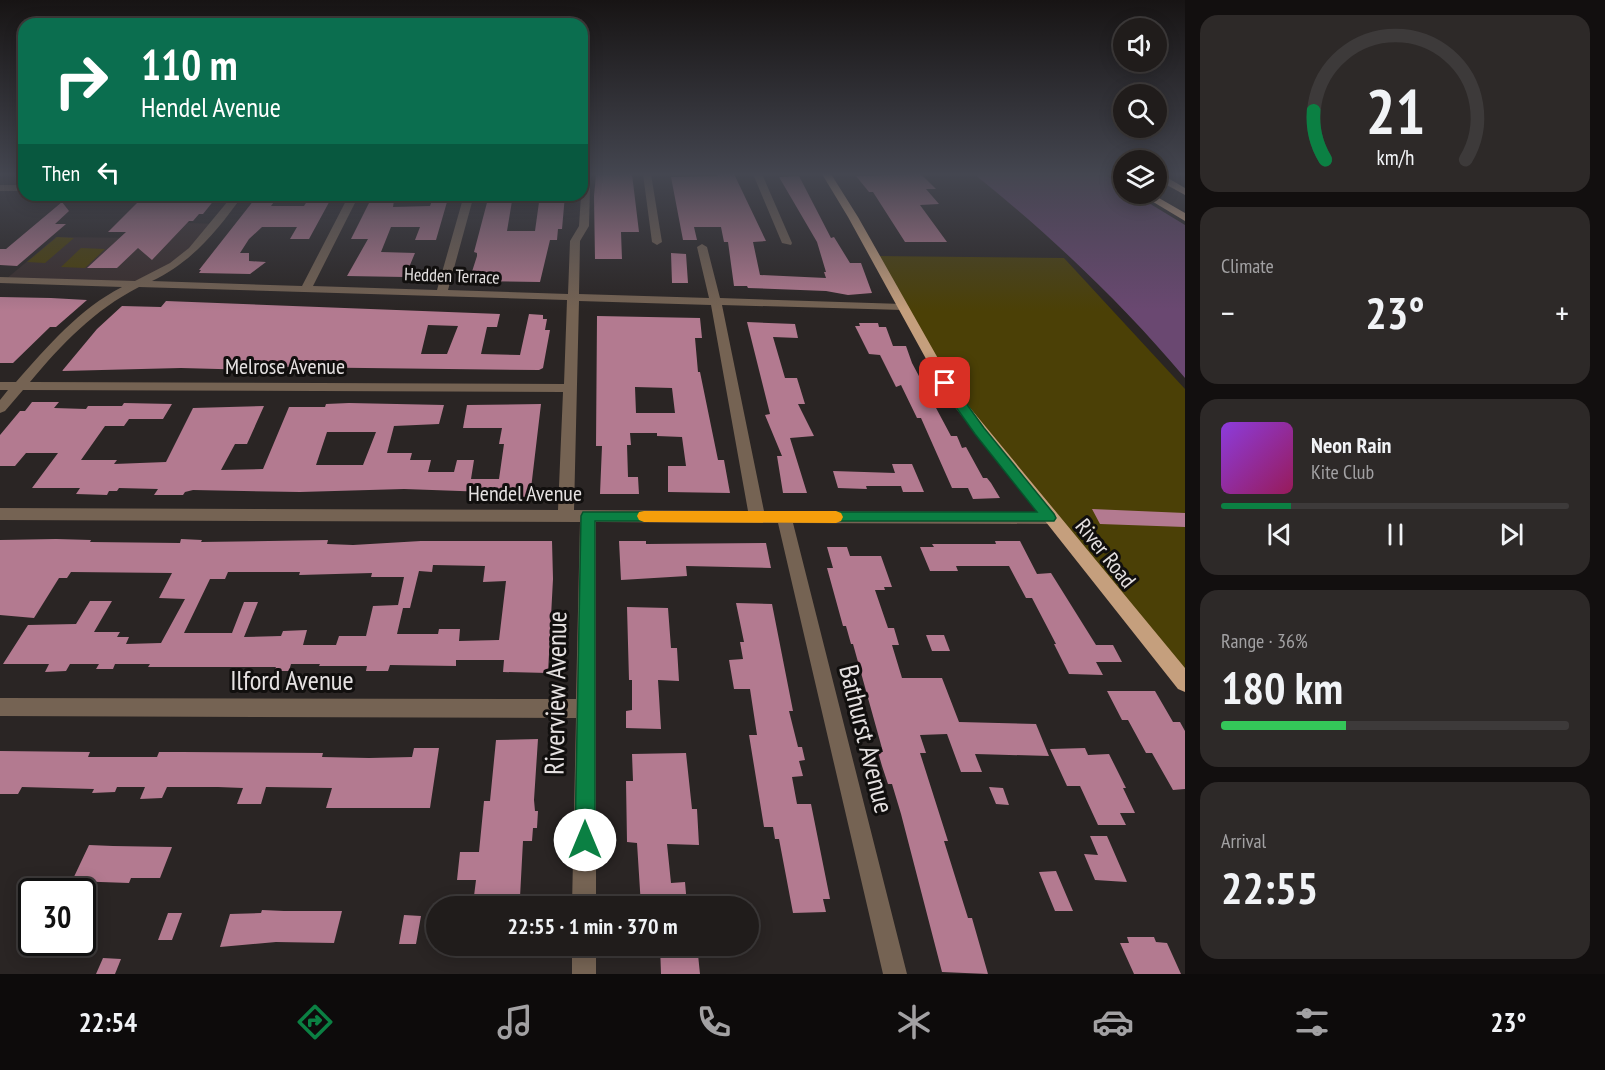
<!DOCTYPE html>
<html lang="en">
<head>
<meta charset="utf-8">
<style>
	body { margin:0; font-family:"PT Sans Narrow",sans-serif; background:#2d2928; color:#f1f3f6; height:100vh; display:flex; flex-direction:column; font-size:22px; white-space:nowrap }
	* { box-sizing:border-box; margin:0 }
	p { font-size:20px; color:#a2a1a3 }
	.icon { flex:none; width:33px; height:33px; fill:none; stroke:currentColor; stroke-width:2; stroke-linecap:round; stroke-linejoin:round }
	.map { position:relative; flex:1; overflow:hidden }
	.side { display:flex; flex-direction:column; gap:15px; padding:15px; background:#120f0f; width:420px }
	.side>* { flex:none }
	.banner { position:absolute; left:18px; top:18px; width:570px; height:183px; border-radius:18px; box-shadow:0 3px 15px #0003,0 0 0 2px #3d3a3a; background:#0b6e4f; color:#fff; overflow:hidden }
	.buttons { position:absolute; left:1113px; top:18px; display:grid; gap:12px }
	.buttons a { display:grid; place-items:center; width:54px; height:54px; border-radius:50%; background:#201c1b; box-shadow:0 3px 15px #0003,0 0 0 2px #3d3a3a; font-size:30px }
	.speed { position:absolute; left:18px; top:878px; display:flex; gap:12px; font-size:30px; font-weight:700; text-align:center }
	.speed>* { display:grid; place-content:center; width:78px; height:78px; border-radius:50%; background:#201c1b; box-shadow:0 3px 15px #0003,0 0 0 2px #3d3a3a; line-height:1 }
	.speed .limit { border:3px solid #111; border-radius:9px; background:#fff; color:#111 }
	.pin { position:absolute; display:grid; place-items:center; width:51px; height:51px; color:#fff; margin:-26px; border-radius:12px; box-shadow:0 3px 9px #0006 }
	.me { position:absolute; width:66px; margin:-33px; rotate:0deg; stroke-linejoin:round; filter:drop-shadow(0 0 4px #0008) }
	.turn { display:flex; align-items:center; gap:21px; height:126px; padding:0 24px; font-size:27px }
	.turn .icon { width:78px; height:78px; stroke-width:2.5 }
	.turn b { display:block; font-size:42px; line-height:51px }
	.then { display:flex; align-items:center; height:57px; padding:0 24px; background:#0003; gap:12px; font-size:22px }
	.big { font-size:45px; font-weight:600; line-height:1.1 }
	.side .widget { flex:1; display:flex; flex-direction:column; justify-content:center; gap:9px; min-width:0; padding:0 21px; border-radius:18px; background:#2d2928 }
	.side .dial { align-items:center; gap:0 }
	.dial svg { height:156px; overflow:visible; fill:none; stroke:#3d3a3a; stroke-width:7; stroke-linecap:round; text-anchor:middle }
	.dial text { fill:#f1f3f6; stroke:none }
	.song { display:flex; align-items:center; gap:18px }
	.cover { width:72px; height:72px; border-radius:9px; background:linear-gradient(135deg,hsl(270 70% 55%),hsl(330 70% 35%)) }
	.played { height:6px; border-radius:3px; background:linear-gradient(90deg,#0b8043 20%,#3d3a3a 20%) }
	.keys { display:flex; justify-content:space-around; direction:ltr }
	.heat { display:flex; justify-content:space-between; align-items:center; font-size:33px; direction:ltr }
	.charge { height:9px; border-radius:4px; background:linear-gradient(90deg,#34c759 36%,#3d3a3a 0) }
	.trip { position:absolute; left:426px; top:896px; width:333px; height:60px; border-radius:30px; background:#201c1b; box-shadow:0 3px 15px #0003,0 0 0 2px #3d3a3a; font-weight:600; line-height:60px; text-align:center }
	.tabs { display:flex; height:96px; justify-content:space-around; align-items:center; background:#0d0b0b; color:#a2a1a3 }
	.tabs .icon { width:42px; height:42px }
	.tabs .current { color:#0b8043 }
	.tabs b { font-size:27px; color:#f1f3f6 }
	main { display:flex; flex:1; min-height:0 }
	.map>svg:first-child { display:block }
	.built { fill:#392d2c }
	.green { fill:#4b4006 }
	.water { fill:#6a4871 }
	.building { fill:#b37a90; fill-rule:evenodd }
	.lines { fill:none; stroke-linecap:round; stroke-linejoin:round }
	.street { fill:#756353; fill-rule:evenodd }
	.primary { fill:#c59f7d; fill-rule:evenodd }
	.highway { fill:#e5b78e; fill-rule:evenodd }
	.route { fill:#0b8043; stroke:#07532c; stroke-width:1.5 }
	.slow { fill:#f59e0b }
	.labels { text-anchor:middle; stroke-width:6; stroke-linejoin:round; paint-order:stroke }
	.far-street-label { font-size:18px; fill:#e5e1e1; stroke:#110f0e }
	.street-label { font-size:22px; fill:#e5e1e1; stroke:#110f0e }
	.near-street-label { font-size:27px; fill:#e5e1e1; stroke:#110f0e }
</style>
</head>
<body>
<main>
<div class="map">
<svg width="1185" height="974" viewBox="0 0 1185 974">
	<rect width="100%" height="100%" fill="#2a2524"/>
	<path class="built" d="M 159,222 L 216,224 L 201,243 L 138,284 L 5,280 L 56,237 L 144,238 Z"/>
	<path class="green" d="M 57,237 L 74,238 L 45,263 L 27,262 Z
		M 81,248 L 105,249 L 85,268 L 61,267 Z
		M 875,256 L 1064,258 L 1185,389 L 1185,683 L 980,431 Z"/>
	<path class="water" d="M 974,174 L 1104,174 L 1123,187 L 1124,194 L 1134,194 L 1185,225 L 1185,378 C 1122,303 1050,235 974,174 Z"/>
	<path class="building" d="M 632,174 L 639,232 L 621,232 L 622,259 L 595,259 L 594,196 L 596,175 Z
		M 717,174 L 734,174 L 766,241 L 753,242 L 760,275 L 826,278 L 824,272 L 826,272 L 817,242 L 779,177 L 799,176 L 831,238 L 834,237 L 850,263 L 861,263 L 872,293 L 848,295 L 826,291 L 748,288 L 747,286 L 734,286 L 728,242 L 724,242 L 721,227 L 694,227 L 697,240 L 683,240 L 671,177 L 718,176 Z
		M 921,174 L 936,189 L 926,189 L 939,204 L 920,205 L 947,242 L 905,242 L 873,192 L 869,192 L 856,176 Z
		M 258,195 L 279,195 L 271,206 L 304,206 L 311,195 L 333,195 L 309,239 L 290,239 L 297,227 L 262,227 L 249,239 L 240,253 L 249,253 L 249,261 L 266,262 L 250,274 L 199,273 L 201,270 L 199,270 Z
		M 373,195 L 395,195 L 393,207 L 430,206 L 434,195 L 449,195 L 436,240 L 415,240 L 420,227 L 391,227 L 381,252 L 415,253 L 405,277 L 347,276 L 368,239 L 351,239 Z
		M 489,195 L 513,195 L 507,231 L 535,231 L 540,195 L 565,195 L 562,229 L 558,229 L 557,240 L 550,240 L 540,282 L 469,281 L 477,256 L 477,253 L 474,252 Z
		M 215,199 L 203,214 L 199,214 L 193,221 L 189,221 L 152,260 L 138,248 L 117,268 L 87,268 L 126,232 L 108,232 L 140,200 Z
		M 62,202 L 69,211 L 55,224 L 66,224 L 17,266 L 0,265 L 0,249 L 6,249 Z
		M 671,253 L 686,254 L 688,283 L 672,283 Z
		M 0,297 L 51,298 L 87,300 L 56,327 L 50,327 L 13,363 L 0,363 Z
		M 166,301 L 500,314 L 497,327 L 487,327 L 481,354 L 520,355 L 529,314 L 543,315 L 543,319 L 547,319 L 545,330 L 550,330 L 543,368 L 539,370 L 282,367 L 256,368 L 255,370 L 181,368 L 62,371 L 97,329 L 122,306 L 161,307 ZM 428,325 L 458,326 L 447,354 L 421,354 Z
		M 597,316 L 700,318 L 702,338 L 695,338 L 698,372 L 700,372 L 718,460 L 724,460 L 730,493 L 668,492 L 668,466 L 686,466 L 682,437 L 657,436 L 657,433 L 630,433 L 631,445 L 627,445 L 628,477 L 638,477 L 639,494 L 600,494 L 602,446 L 596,446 ZM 635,387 L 672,388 L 675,413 L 636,413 Z
		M 747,322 L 795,324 L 798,338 L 773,337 L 785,378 L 797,378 L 805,404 L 798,404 L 814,436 L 790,438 L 807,493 L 783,493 L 777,456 L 782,456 L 765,415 L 770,414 Z
		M 859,323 L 878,323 L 879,327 L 886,327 L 893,346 L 906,346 L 912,363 L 951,436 L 957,436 L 962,448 L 966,447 L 983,478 L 987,478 L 991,483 L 1000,498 L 973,499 L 968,488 L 952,488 L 921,418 L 917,418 L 901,385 L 896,387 L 880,355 L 869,354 L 855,326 L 860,326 Z
		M 32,402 L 59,402 L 54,408 L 86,409 L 88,406 L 122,406 L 124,403 L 172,404 L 163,419 L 129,419 L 124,426 L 105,426 L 81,460 L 117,460 L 114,464 L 166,462 L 193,408 L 264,406 L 247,444 L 235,444 L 221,470 L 263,469 L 289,407 L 325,407 L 326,404 L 349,403 L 444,405 L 439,424 L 394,426 L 387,453 L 412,453 L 410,460 L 431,460 L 428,472 L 454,472 L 457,460 L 474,460 L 471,479 L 499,479 L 504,444 L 499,444 L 502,428 L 463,428 L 467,405 L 541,404 L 530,497 L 487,498 L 488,492 L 404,489 L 300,492 L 193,490 L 185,492 L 183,495 L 154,495 L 158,489 L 119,488 L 117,491 L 109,491 L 107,495 L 76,494 L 80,488 L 32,488 L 58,453 L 26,453 L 15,466 L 0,466 L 0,435 L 20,411 L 25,411 ZM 327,432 L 376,432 L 363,465 L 316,465 Z
		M 892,464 L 912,464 L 924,492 L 903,492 L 901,486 L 866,486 L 867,489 L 838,488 L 833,471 L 895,473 Z
		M 1092,509 L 1185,513 L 1185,527 L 1100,524 Z
		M 56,539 L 91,540 L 90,542 L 180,543 L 181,539 L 202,540 L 201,542 L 328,540 L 327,544 L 353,545 L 421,541 L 552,541 L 553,579 L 548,673 L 503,672 L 504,660 L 456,660 L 456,666 L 390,665 L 388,671 L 366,671 L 367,666 L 319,666 L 320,664 L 291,664 L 289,671 L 274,671 L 276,667 L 148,667 L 150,664 L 115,664 L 113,669 L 96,669 L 99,664 L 70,664 L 66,671 L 45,672 L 49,664 L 3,664 L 28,625 L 76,624 L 90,601 L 112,601 L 94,632 L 120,632 L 117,637 L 129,637 L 126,644 L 161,643 L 185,599 L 159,598 L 172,573 L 71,572 L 67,578 L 59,578 L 34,618 L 0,615 L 0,540 ZM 433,565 L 485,566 L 483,582 L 506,581 L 499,640 L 459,641 L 460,629 L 439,629 L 438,634 L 397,634 L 403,608 L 410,608 L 419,571 L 432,572 ZM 228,572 L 300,572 L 299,575 L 372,573 L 371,577 L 404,577 L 398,605 L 373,606 L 366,636 L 339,636 L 336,645 L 303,645 L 307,630 L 283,631 L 281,636 L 244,637 L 258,602 L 244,602 L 232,633 L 184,633 L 210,579 L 225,579 Z
		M 619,541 L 646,541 L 646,544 L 766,543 L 771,568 L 686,566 L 687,576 L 621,580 Z
		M 995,541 L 1020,541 L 1037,574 L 1051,573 L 1096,645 L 1113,645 L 1122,662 L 1096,662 L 1103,675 L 1069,674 L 1054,644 L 1056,644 L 1032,598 L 1026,598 L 1009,566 L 956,566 L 958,571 L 930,571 L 920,547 L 934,547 L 932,544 L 996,544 Z
		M 827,547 L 847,547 L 850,556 L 881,556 L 892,587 L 884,587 L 885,590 L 875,590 L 888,628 L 894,628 L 899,645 L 892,645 L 902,678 L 942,678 L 959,722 L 1036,724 L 1049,756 L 975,754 L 982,772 L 961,772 L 947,734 L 920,735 L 926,753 L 920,753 L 948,841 L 944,841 L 968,918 L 972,918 L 988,974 L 942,972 L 901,814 L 892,784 L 888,784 L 882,766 L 878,752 L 883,752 L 853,644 L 851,644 L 846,626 L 843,626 L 827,568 L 833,568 Z
		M 736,603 L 772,604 L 793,711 L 789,711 L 798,747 L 802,747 L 805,760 L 799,761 L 803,776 L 792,777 L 797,804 L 811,804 L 830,899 L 823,899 L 826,912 L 793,913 L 779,839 L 775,839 L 773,827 L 764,827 L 749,735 L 757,735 L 750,689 L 734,689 L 729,660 L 743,659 L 740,642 L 744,642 Z
		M 627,607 L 668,608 L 671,648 L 677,648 L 679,681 L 658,680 L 661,729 L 626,728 L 626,711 L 632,710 L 632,680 L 629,680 Z
		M 926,635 L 944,635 L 950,651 L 932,651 Z
		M 1107,691 L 1155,691 L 1173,722 L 1180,722 L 1185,731 L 1185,789 L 1173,790 L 1152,753 L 1146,753 L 1128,720 L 1122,720 Z
		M 538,739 L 534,800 L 535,811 L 538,811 L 537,828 L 533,828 L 532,841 L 523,841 L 520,897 L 514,897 L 514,906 L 485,906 L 486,896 L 474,896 L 476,880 L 457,880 L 460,852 L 479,852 L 484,801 L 490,801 L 496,740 Z
		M 414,748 L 439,748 L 430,808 L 326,808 L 332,788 L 266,787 L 261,804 L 237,804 L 243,788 L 218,787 L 167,787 L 162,798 L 140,799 L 145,787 L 117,787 L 115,792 L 92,793 L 94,789 L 22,787 L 18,794 L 0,794 L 0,751 L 90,752 L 88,757 L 157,757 L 159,752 L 181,752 L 323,753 L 322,757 L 369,758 L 412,757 Z
		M 1085,748 L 1088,755 L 1109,754 L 1126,788 L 1123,788 L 1135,813 L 1120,813 L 1126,825 L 1098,825 L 1080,786 L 1067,786 L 1050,749 Z
		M 686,753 L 692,809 L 697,809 L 699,845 L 667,844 L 671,883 L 685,882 L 687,905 L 641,906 L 637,843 L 627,842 L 626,781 L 633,781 L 632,754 Z
		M 989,787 L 1003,788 L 1009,805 L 996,804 Z
		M 1090,836 L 1107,836 L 1127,882 L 1095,880 L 1084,854 L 1098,855 Z
		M 89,845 L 113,846 L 172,847 L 160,878 L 131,878 L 129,883 L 72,881 Z
		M 1056,871 L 1073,911 L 1055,911 L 1039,872 Z
		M 262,910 L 284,911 L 342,911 L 334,943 L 276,942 L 220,947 L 230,914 L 261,913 Z
		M 168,913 L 182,913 L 172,940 L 158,940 Z
		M 404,915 L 421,916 L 416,944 L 399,944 Z
		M 1127,937 L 1154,937 L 1156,942 L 1167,943 L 1181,974 L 1134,974 L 1120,943 L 1129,943 Z
		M 660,945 L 697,945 L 700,974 L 661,974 Z
		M 103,958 L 121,959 L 115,974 L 96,974 Z"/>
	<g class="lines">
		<path class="street" d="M 643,174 L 651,174 L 662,242 L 657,245 L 652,242 Z
			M 753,174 L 762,174 L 792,243 L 791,245 L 782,243 Z
			M 582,180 L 590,186 L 589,226 L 580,241 L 579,294 L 709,298 L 697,247 L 702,244 L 707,247 L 720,298 L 903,304 L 909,307 L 903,310 L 722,305 L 764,511 L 1049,512 L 1055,514 L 1057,518 L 1055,522 L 1049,524 L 793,523 L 907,974 L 883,974 L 778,523 L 596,522 L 596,906 L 572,906 L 576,718 L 0,716 L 0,698 L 576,699 L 580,522 L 0,520 L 0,508 L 558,510 L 563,392 L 23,390 L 5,411 L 0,413 L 0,400 L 8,390 L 0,390 L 0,382 L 16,382 C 48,346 79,309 122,287 L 0,283 L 0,277 L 135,281 L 170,263 L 189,248 L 233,195 L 243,195 C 217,231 192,262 152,281 L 302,286 L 349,195 L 359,195 L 313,286 L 437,290 L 464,195 L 474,195 L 448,290 L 568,294 L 570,241 L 579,226 ZM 139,287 L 567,300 L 564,384 L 30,382 C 62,344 94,310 139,287 ZM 579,301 L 711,305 L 748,511 L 574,510 Z
			M 0,185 L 24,185 L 24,191 L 0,191 Z
			M 572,945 L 596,945 L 596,974 L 572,974 Z"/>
		<path class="primary" d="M 822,174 L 831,174 L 858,217 L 957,392 L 1185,668 L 1185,692 L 1178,689 L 947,397 L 848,217 Z
			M 1156,174 L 1161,174 L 1185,188 L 1185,195 L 1156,179 Z"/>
		<path class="highway" d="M 1109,174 L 1124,175 L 1124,183 Z
			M 1140,194 L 1152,194 L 1185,213 L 1185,221 Z"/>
	</g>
	<linearGradient id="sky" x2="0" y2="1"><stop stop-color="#171414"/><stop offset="0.56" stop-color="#444650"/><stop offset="1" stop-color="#444650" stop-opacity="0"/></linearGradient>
	<rect width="1185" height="311" fill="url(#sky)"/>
	<path class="route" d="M 945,380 L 950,381 L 984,428 L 1054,514 L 1056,518 L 1054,521 L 595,521 L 595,840 L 592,847 L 585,850 L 577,847 L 575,840 L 581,516 L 583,512 L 1037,512 L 975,434 L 941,386 L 940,383 Z"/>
	<path class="slow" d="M 644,511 L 836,511 L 841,513 L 843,517 L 841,521 L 836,523 L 644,522 L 639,520 L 637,516 L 639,512 Z"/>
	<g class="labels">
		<g class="far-street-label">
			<text transform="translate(452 276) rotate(2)" y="6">Hedden Terrace</text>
		</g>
		<g class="street-label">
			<text x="285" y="374">Melrose Avenue</text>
			<text x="525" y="501">Hendel Avenue</text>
			<text transform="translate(1106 553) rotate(51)" y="8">River Road</text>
		</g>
		<g class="near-street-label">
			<text x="292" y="690">Ilford Avenue</text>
			<text transform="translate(556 693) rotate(-89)" y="9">Riverview Avenue</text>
			<text transform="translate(866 739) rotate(76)" y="9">Bathurst Avenue</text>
		</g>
	</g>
</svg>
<div class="buttons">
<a><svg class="icon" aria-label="sound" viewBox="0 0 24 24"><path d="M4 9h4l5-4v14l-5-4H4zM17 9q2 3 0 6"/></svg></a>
<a><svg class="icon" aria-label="search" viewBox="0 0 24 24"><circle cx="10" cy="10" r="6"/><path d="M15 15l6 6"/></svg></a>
<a><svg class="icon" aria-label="layers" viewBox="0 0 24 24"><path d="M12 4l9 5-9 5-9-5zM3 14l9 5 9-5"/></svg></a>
</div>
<div class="speed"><div class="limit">30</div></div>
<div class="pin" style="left:945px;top:383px;background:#d93025"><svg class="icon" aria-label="arrive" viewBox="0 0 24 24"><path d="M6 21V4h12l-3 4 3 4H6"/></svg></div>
<svg class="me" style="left:585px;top:840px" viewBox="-20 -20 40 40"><circle r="19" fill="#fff"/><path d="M0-13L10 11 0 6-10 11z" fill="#0b8043"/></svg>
<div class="trip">22:55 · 1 min · 370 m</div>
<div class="banner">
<div class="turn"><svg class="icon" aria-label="right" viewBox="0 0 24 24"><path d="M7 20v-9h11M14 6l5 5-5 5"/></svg><div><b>110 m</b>Hendel Avenue</div></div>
<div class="then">Then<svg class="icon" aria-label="left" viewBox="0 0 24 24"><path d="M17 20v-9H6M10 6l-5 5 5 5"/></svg></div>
</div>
</div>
<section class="side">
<div class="widget dial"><svg viewBox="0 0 100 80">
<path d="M14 69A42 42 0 1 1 86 69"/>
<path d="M14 69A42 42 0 0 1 8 44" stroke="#0b8043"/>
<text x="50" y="56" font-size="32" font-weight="700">21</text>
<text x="50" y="72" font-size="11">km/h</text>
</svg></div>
<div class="widget"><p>Climate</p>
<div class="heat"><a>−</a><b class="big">23°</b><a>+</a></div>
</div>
<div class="widget">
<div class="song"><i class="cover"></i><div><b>Neon Rain</b><p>Kite Club</p></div></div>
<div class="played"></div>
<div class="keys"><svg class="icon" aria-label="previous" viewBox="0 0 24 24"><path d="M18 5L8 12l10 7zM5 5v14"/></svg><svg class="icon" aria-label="pause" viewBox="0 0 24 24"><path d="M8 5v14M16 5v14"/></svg><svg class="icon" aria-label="next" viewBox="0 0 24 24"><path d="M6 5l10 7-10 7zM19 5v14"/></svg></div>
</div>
<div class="widget"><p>Range · 36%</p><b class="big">180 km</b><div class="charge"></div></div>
<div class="widget"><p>Arrival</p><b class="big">22:55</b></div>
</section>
</main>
<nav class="tabs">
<b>22:54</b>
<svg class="icon current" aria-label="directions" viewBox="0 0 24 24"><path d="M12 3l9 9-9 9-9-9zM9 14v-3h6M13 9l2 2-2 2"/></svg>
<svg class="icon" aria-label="music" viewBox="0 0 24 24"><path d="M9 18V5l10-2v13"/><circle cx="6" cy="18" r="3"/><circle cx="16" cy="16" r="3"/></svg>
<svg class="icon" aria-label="phone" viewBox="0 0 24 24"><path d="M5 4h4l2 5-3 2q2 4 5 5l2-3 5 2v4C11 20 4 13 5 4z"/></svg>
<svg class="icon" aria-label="climate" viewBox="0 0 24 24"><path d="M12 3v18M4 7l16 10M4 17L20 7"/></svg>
<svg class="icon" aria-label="car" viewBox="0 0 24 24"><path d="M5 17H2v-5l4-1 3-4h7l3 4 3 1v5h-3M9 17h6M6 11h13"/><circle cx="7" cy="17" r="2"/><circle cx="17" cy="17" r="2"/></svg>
<svg class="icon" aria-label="filters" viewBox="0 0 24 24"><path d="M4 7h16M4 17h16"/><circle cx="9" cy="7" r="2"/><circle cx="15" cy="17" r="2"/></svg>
<b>23°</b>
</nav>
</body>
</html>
